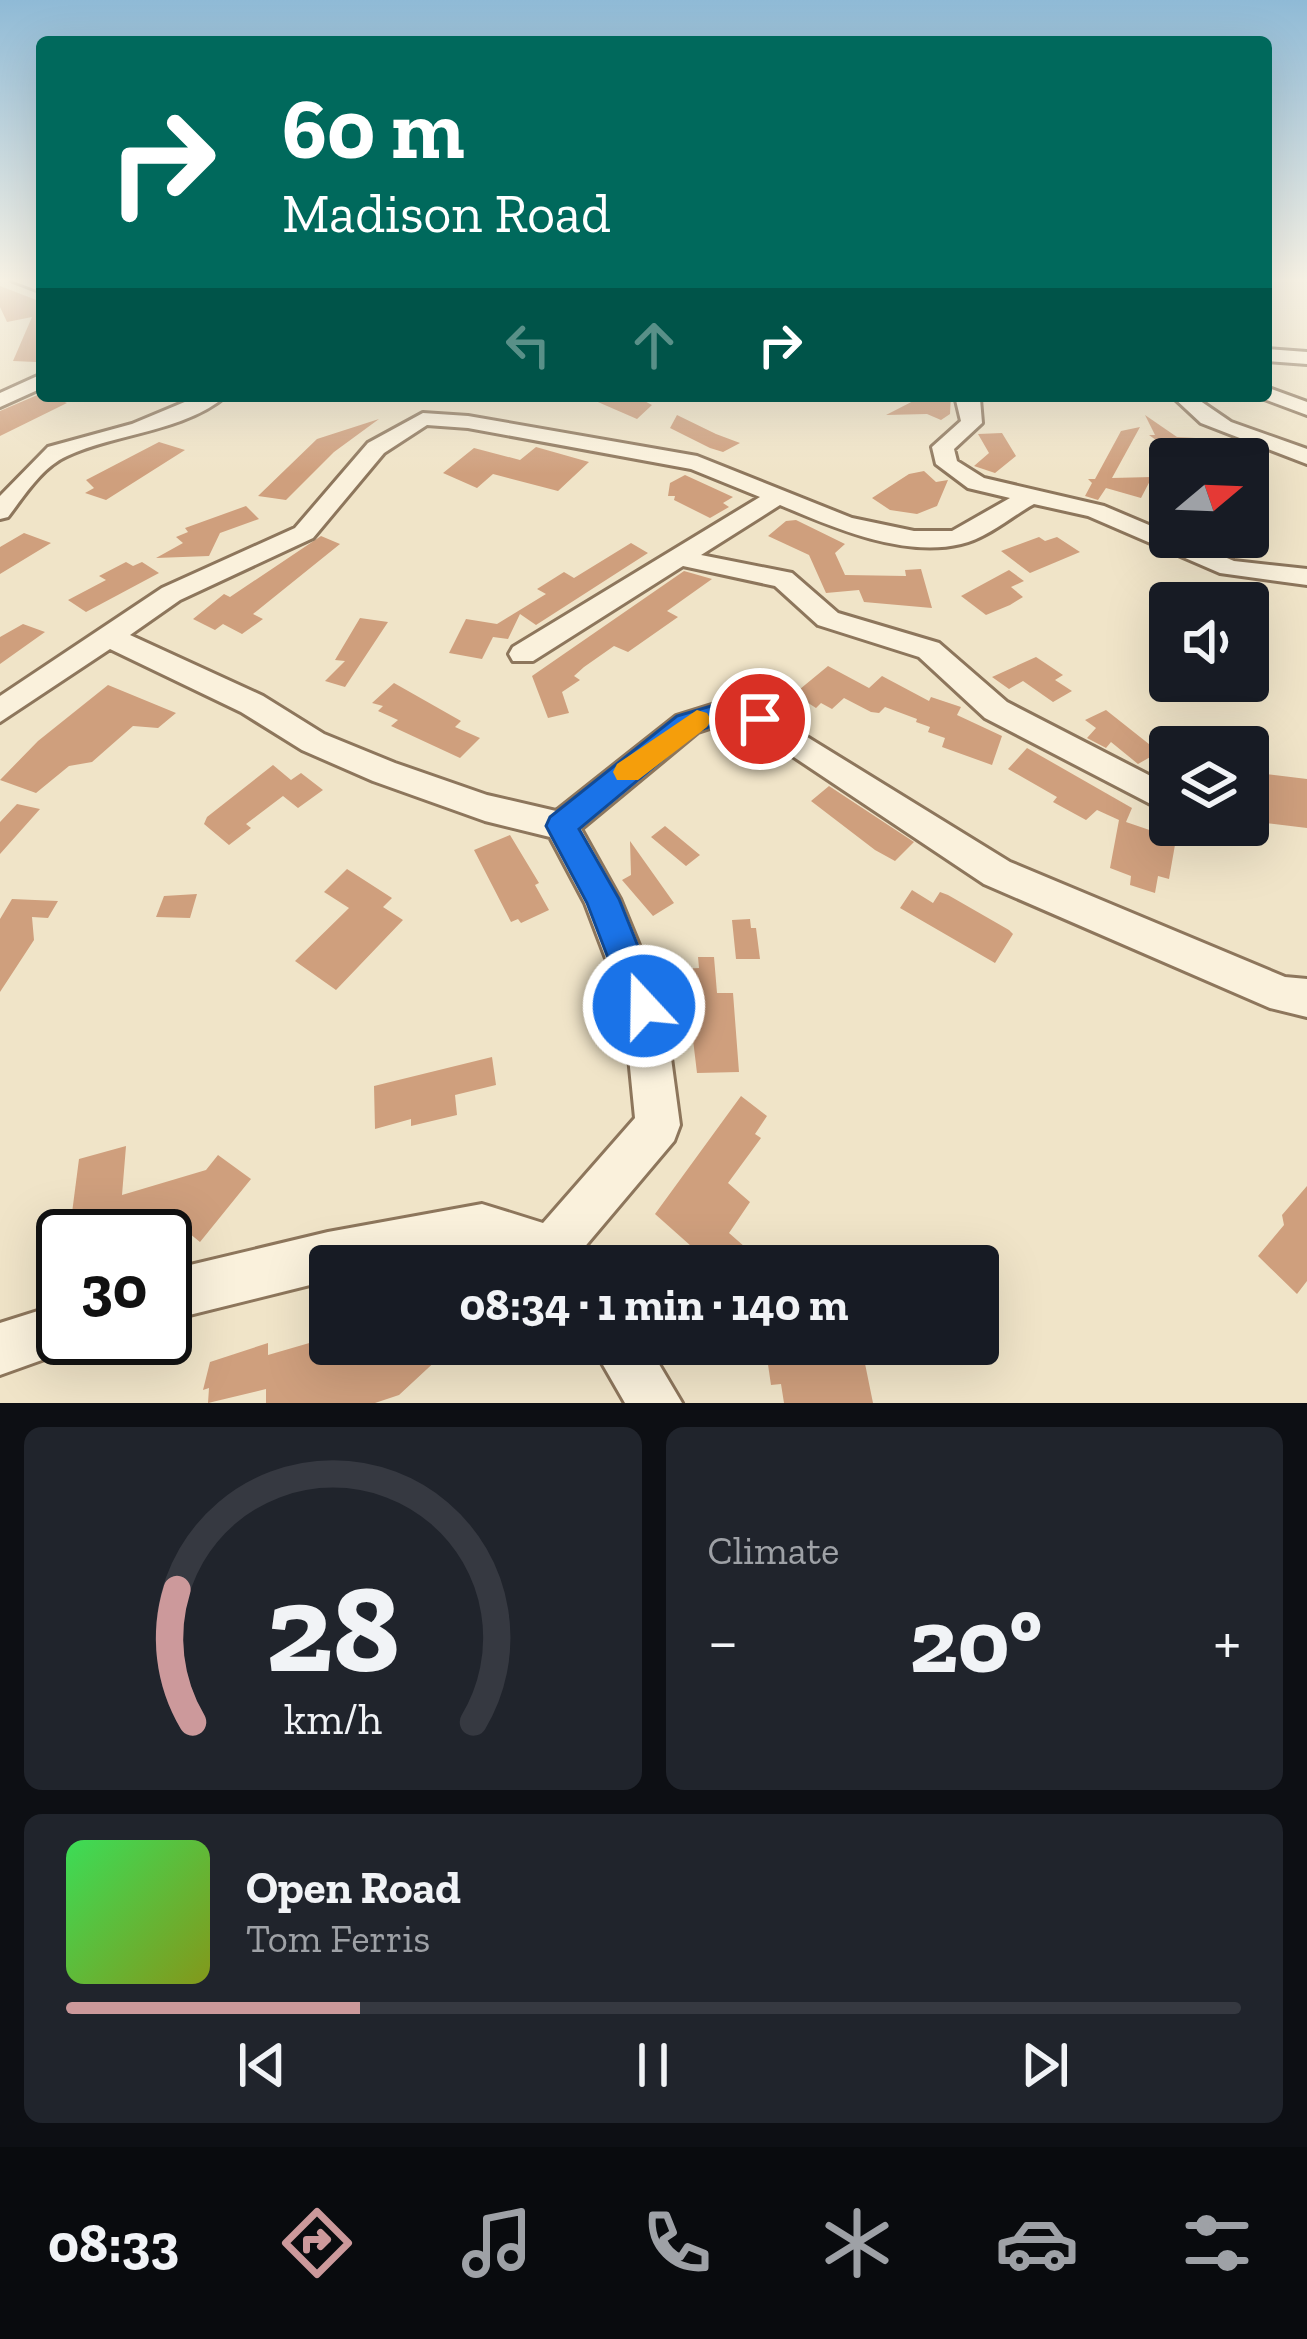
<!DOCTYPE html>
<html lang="en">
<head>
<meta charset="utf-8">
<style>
	body { margin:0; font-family:"Zilla Slab",serif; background:#20242c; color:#f1f3f6; height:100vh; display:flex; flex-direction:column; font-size:45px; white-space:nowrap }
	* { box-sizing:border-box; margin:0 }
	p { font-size:39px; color:#9ea1a6 }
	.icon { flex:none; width:66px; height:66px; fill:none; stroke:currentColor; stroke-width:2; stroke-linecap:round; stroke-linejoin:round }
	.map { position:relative; height:1403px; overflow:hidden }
	.panel { display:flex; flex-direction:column; gap:24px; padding:24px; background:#0d0f14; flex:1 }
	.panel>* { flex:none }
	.top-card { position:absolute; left:36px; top:36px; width:1236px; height:366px; border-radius:12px; box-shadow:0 12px 48px #0002; background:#00695c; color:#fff; overflow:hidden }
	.needle { width:78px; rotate:71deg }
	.tools { position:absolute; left:1149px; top:438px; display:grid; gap:24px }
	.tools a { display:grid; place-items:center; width:120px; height:120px; border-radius:12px; background:#171b24; box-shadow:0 12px 48px #0002; font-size:60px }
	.speed { position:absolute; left:36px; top:1209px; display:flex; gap:24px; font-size:60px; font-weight:700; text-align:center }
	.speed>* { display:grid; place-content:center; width:156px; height:156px; border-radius:50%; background:#171b24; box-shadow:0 12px 48px #0002; line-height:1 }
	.speed .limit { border:6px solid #111; border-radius:18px; background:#fff; color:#111 }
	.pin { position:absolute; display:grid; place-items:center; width:102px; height:102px; color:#fff; margin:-51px; border:6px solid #fff; border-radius:50%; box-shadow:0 3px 12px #0007 }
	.me { position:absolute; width:132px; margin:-66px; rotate:339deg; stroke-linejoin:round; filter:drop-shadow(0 0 9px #0008) }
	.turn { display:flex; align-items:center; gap:42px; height:252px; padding:0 48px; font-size:54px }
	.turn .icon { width:156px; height:156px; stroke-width:2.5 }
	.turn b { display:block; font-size:84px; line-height:102px }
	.lanes { display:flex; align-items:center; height:114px; padding:0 48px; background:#0003; justify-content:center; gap:60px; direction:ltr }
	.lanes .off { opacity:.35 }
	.big { font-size:90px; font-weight:700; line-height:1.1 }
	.panel .card { flex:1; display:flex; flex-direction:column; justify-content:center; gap:18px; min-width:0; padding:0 42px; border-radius:18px; background:#20242c }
	.panel .dial { align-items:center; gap:0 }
	.dial svg { height:312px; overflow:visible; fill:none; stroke:#363941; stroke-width:7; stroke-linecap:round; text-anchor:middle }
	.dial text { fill:#f1f3f6; stroke:none }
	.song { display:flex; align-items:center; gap:36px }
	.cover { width:144px; height:144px; border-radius:18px; background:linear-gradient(135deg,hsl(130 70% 55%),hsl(70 70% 35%)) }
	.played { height:12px; border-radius:6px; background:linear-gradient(90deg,#cc999b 25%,#363941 25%) }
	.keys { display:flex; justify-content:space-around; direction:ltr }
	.heat { display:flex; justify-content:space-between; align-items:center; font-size:66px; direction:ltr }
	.panel .tiles { flex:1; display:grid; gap:24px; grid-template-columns:1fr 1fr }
	.card:last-child { grid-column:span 2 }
	.trip { position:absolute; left:309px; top:1245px; width:690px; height:120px; border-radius:12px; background:#171b24; box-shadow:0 12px 48px #0002; font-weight:700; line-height:120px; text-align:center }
	.tab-bar { display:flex; height:192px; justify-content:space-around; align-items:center; background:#090b0e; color:#9ea1a6 }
	.tab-bar .icon { width:84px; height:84px }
	.tab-bar .active { color:#cc999b }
	.tab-bar b { font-size:54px; color:#f1f3f6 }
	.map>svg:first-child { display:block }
	.building { fill:#cf9f7d }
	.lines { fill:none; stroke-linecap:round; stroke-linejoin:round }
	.minor-casing { stroke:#8d765c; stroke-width:6 }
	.minor { fill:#faf1dc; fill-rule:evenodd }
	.route { fill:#1a73e8; stroke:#114b97; stroke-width:3 }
	.slow { fill:#f59e0b }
</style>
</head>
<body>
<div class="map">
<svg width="1307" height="1403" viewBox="0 0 1307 1403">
	<rect width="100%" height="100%" fill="#f0e4c8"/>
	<path class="building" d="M 0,286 L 39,301 L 42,296 L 42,358 L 36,362 L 13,361 L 32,317 L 7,322 L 0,307 Z
		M 42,393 L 67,403 L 0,436 L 0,411 Z
		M 584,396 L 635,396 L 652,405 L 637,419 Z
		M 923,396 L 951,396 L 950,414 L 941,420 L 927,414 L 886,415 Z
		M 677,415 L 716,434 L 740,443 L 723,452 L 710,448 L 670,428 Z
		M 1145,415 L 1177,437 L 1215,439 L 1215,444 L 1194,448 L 1204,458 L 1174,453 L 1149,435 L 1155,435 Z
		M 379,419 L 334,452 L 286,500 L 258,496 L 317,439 Z
		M 1140,427 L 1112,478 L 1152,477 L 1141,498 L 1106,488 L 1098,500 L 1085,496 L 1092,483 L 1088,479 L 1095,479 L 1121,431 Z
		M 1002,433 L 1016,456 L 995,473 L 974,466 L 989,453 L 978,434 Z
		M 159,442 L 185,450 L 106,500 L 85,493 L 94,488 L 86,480 Z
		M 536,447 L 589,462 L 558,491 L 493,474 L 477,488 L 443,473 L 474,448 L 520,460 Z
		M 924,471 L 936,482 L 948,480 L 937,506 L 917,514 L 890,510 L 872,498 L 909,474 Z
		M 685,475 L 733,497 L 723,503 L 729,507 L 710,518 L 674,500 L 675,496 L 668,496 L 670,483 Z
		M 246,506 L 259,519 L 220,533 L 209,556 L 156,558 L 183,543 L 176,537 L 188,532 L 185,528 Z
		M 796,520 L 845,544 L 835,553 L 845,575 L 906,576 L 905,570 L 921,569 L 932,608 L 864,602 L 859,590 L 826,593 L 809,555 L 768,536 L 786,521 Z
		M 24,533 L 51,543 L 0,574 L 0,547 Z
		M 321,536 L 340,544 L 253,614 L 263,619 L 242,634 L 223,624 L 215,630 L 193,619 L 224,594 L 230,597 Z
		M 1039,537 L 1045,541 L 1057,537 L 1080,552 L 1030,573 L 1001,551 Z
		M 631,543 L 648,553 L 536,625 L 520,614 L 508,639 L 493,637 L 482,659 L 449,653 L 466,619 L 497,624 L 546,594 L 537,589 L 564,572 L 574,578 Z
		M 126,562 L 133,566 L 142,562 L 159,573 L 86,612 L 68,600 L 106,580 L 99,576 Z
		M 1009,570 L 1024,581 L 1011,587 L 1023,597 L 1010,605 L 986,615 L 961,596 Z
		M 684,571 L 712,579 L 667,611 L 678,617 L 628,652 L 614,646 L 584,667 L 574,676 L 580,680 L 562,692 L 569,713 L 548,718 L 532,676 Z
		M 360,618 L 388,622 L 345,687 L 325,681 L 345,661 L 335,660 Z
		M 23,624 L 45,632 L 0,664 L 0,637 Z
		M 1036,657 L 1063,675 L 1055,680 L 1072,691 L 1053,702 L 1023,681 L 1009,689 L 992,677 Z
		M 828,666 L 869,688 L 882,676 L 929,701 L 931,697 L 961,707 L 957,715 L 1002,736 L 992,765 L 942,747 L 945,738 L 928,732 L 930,727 L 916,722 L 917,719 L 885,707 L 879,713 L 871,712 L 844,698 L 832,709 L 821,703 L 816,708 L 794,694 Z
		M 394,683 L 461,721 L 455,727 L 480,738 L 460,758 L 391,726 L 398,720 L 378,711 L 383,706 L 372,703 Z
		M 108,685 L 176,713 L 158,728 L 133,726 L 92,762 L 69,766 L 36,793 L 0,780 L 38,741 Z
		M 1106,710 L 1159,752 L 1138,764 L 1111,742 L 1106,748 L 1087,738 L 1096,728 L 1085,720 Z
		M 1027,748 L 1132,808 L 1126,822 L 1176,839 L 1169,879 L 1158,876 L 1155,893 L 1130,885 L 1131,876 L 1110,868 L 1119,820 L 1097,810 L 1086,820 L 1053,802 L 1057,797 L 1008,769 Z
		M 273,765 L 291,780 L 301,773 L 323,790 L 298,808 L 283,796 L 246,824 L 251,828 L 229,845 L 204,824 L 207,817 Z
		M 1248,772 L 1307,779 L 1307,828 L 1265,823 L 1254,790 L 1248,790 Z
		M 829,786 L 914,842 L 895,861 L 875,850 L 811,801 Z
		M 17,804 L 40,809 L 0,854 L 0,822 Z
		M 665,826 L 700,855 L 686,866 L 651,837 Z
		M 510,835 L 539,883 L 535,885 L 549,910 L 521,923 L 518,919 L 511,922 L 474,850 Z
		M 630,841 L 674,903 L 653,916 L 622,880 L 631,875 Z
		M 347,869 L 392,898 L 383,907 L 403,920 L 336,990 L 295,961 L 349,908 L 324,892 Z
		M 912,890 L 933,903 L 940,892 L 948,895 L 1009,930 L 1013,934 L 995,963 L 900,908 Z
		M 197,894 L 190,918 L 156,917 L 164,896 Z
		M 12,899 L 58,901 L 48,918 L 32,917 L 34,940 L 0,992 L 0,919 Z
		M 750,919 L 751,928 L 756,928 L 760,959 L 736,959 L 732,920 Z
		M 698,957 L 714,957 L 717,993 L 733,993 L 739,1072 L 697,1073 L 689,1006 L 684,1006 L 682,969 L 699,968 Z
		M 492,1057 L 496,1085 L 455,1095 L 457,1115 L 411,1126 L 411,1119 L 375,1129 L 374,1086 Z
		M 741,1096 L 767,1116 L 755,1134 L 761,1138 L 728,1183 L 750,1202 L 729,1233 L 745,1247 L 733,1266 L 677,1266 L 691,1246 L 655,1214 Z
		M 126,1146 L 122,1195 L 206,1170 L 218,1155 L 251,1179 L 200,1242 L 179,1225 L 143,1236 L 69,1236 L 79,1159 Z
		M 1307,1186 L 1307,1281 L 1297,1294 L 1258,1256 L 1284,1225 L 1282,1215 Z
		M 330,1337 L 330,1344 L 454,1344 L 399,1395 L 375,1403 L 266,1403 L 266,1389 L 208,1403 L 209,1388 L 203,1390 L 210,1362 L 268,1343 L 268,1355 Z
		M 765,1344 L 861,1344 L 873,1403 L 784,1403 L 781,1384 L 771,1385 Z"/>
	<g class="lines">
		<g class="minor-casing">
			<path id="minor" d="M 11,278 L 42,281 L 42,292 L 13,281 Z
				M 1266,349 L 1307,352 L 1307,364 L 1266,361 Z
				M 42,374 L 42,388 L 0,407 L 0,393 Z
				M 1266,387 L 1307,402 L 1307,415 L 1259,397 L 1266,396 Z
				M 199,396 L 226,396 C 183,432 116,433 67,456 C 42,467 24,496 8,517 L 0,519 L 0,496 L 48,447 L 132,424 Z
				M 955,396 L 980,399 L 982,423 L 954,449 L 957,461 L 984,478 L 1104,506 L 1234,561 L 1307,569 L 1307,585 L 1220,573 L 1088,516 L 1034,504 C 1012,516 986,539 961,544 C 903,558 832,527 780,505 L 701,555 L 792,573 L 838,613 L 939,643 L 1007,702 L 1170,786 L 1170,814 L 985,718 L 919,657 L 818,625 L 775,586 L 683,566 L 533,661 L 513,661 L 509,654 L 513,647 L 760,497 L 691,469 L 468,428 L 427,425 L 384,453 L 313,538 L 180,600 L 130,635 L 263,696 L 324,734 L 395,763 L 487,795 L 556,811 L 676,716 L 721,702 L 760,708 L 1010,862 L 1285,977 L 1307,979 L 1307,1017 L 1270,1008 L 984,884 L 752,729 L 722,724 L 698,732 L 581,829 L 620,899 L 664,1006 L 680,1125 L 674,1141 L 582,1250 L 588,1266 L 529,1266 L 482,1252 L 404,1266 L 330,1266 L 330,1280 L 165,1321 L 165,1271 L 328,1232 L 482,1204 L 543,1223 L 635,1118 L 624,1006 L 585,903 L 550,837 L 485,821 L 373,781 L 302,750 L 241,712 L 110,649 L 0,722 L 0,696 L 162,588 L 295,528 L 368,443 L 423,413 L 468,416 L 697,456 L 852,518 L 914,531 L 952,531 L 1010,498 L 968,488 L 936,464 L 932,447 L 961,421 Z
				M 1172,396 L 1193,396 L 1231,422 L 1307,449 L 1307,464 L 1201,423 Z
				M 63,1303 L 63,1338 L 84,1338 L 81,1346 L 0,1375 L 0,1323 Z
				M 591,1344 L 647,1344 L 682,1403 L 625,1403 Z"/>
		</g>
		<use href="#minor" class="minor"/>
	</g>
	<linearGradient id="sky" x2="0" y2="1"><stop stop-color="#8fbad6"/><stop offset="0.59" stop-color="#f8f3e6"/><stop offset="1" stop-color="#f8f3e6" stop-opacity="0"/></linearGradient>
	<rect width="1307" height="474" fill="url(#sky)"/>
	<path class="route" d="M 721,703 L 770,712 L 774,719 L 760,729 L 721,723 L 697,731 L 579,829 L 619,899 L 662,1006 L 657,1018 L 644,1023 L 631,1018 L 587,903 L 546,826 L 550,817 L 677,716 Z"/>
	<path class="slow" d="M 697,710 L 707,713 L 711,720 L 707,727 L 638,780 L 617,780 L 613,772 L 617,764 Z"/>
</svg>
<div class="tools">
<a><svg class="needle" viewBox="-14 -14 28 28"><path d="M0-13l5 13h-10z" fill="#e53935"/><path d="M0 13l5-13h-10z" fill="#9ea1a6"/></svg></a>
<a><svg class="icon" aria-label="sound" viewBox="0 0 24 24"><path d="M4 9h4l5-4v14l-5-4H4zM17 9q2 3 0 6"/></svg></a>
<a><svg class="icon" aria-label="layers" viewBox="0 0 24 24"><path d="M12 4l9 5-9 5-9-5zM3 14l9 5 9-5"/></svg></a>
</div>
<div class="speed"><div class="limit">30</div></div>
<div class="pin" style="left:760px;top:719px;background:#d93025"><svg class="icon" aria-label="arrive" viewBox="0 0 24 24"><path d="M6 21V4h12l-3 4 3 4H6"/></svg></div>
<svg class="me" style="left:644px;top:1006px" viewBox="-20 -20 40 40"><circle r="17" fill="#1a73e8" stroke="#fff" stroke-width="3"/><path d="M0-11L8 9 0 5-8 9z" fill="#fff"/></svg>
<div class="trip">08:34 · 1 min · 140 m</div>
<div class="top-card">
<div class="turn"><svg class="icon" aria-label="right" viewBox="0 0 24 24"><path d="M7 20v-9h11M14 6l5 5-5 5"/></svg><div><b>60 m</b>Madison Road</div></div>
<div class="lanes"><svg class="icon off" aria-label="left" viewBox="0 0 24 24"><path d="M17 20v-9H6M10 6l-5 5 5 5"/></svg><svg class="icon off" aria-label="ahead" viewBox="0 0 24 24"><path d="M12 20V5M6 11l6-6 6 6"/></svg><svg class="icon" aria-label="right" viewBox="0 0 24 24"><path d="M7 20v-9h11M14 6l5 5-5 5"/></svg></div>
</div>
</div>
<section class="panel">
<div class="tiles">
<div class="card dial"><svg viewBox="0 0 100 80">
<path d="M14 69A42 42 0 1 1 86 69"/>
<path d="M14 69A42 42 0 0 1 10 35" stroke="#cc999b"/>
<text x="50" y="56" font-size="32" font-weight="700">28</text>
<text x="50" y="72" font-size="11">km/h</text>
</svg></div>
<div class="card"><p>Climate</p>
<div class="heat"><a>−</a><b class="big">20°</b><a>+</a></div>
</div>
<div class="card">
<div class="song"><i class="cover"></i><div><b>Open Road</b><p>Tom Ferris</p></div></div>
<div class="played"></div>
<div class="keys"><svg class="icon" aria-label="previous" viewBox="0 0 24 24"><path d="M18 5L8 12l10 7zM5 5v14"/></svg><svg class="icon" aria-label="pause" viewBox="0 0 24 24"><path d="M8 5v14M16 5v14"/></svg><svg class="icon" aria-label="next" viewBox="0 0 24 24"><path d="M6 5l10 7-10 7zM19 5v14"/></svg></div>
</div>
</div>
</section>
<nav class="tab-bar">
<b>08:33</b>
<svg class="icon active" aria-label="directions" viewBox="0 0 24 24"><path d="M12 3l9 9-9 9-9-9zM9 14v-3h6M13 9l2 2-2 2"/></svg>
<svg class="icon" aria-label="music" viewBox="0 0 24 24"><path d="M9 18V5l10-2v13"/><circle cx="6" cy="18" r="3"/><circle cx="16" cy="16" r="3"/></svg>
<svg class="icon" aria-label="phone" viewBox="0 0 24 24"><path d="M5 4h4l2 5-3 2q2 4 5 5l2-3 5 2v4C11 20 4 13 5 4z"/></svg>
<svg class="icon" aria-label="climate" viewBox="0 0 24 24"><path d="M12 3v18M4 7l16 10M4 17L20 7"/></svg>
<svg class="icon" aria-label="car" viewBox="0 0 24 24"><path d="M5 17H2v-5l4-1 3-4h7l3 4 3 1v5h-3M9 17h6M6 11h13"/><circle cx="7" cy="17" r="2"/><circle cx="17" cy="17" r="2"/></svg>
<svg class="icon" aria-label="filters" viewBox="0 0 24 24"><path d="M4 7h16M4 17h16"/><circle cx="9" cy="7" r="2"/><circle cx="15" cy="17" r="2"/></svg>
</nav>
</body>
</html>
